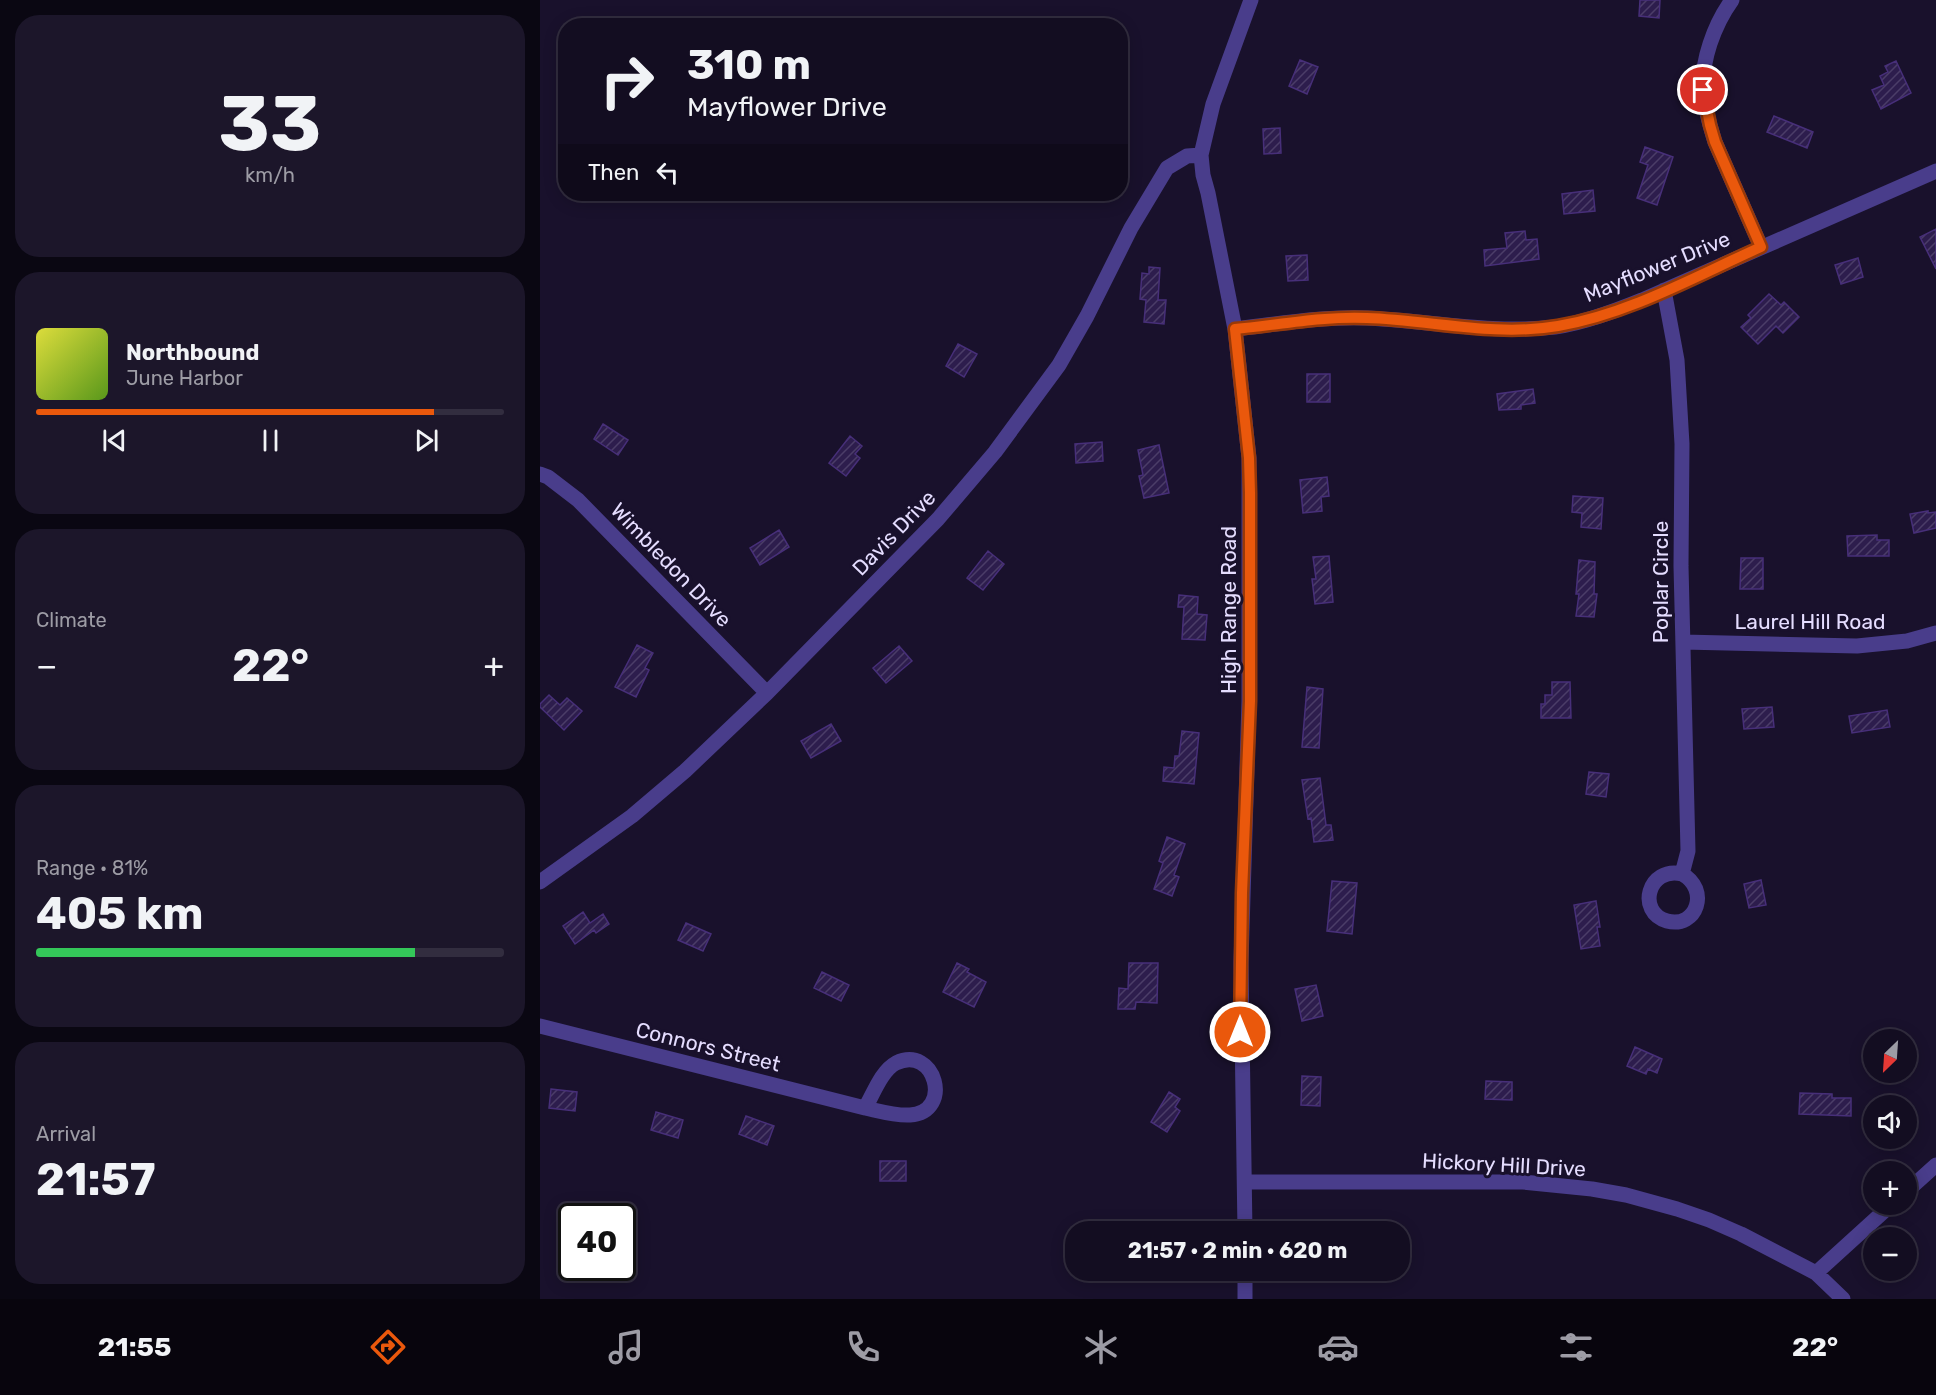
<!DOCTYPE html>
<html lang="en">
<head>
<meta charset="utf-8">
<style>
	body { margin:0; font-family:Rubik,sans-serif; background:#1c162a; color:#f1f3f6; height:100vh; display:flex; flex-direction:column; font-size:22px; white-space:nowrap }
	* { box-sizing:border-box; margin:0 }
	p { font-size:20px; color:#9d9ca5 }
	.icon { flex:none; width:33px; height:33px; fill:none; stroke:currentColor; stroke-width:2; stroke-linecap:round; stroke-linejoin:round }
	.map { position:relative; flex:1; overflow:hidden }
	.panel { display:flex; flex-direction:column; gap:15px; padding:15px; background:#0a0712; width:540px }
	.panel>* { flex:none }
	.top-card { position:absolute; left:18px; top:18px; width:570px; height:183px; border-radius:24px; box-shadow:0 3px 15px #0003,0 0 0 2px #322d3f; background:#130d21; color:#f1f3f6; overflow:hidden }
	.needle { width:39px; rotate:205deg }
	.tools { position:absolute; left:1323px; top:1029px; display:grid; gap:12px }
	.tools a { display:grid; place-items:center; width:54px; height:54px; border-radius:50%; background:#130d21; box-shadow:0 3px 15px #0003,0 0 0 2px #322d3f; font-size:30px }
	.speed { position:absolute; left:18px; top:1203px; display:flex; gap:12px; font-size:30px; font-weight:700; text-align:center }
	.speed>* { display:grid; place-content:center; width:78px; height:78px; border-radius:50%; background:#130d21; box-shadow:0 3px 15px #0003,0 0 0 2px #322d3f; line-height:1 }
	.speed .limit { border:3px solid #111; border-radius:9px; background:#fff; color:#111 }
	.pin { position:absolute; display:grid; place-items:center; width:51px; height:51px; color:#fff; margin:-26px; border:3px solid #fff; border-radius:50%; box-shadow:0 2px 6px #0007 }
	.me { position:absolute; width:66px; margin:-33px; rotate:0deg; stroke-linejoin:round; filter:drop-shadow(0 0 4px #0008) }
	.turn { display:flex; align-items:center; gap:21px; height:126px; padding:0 30px; font-size:27px }
	.turn .icon { width:78px; height:78px; stroke-width:2.5 }
	.turn b { display:block; font-size:42px; line-height:51px }
	.then { display:flex; align-items:center; height:57px; padding:0 30px; background:#0003; gap:12px; font-size:22px }
	.big { font-size:45px; font-weight:700; line-height:1.1 }
	.panel .card { flex:1; display:flex; flex-direction:column; justify-content:center; gap:9px; min-width:0; padding:0 21px; border-radius:24px; background:#1c162a }
	.panel .dial { align-items:center; gap:0 }
	.dial b { font-size:78px; line-height:1 }
	.song { display:flex; align-items:center; gap:18px }
	.cover { width:72px; height:72px; border-radius:9px; background:linear-gradient(135deg,hsl(60 70% 55%),hsl(90 70% 35%)) }
	.played { height:6px; border-radius:3px; background:linear-gradient(90deg,#ea580c 85%,#322d3f 85%) }
	.keys { display:flex; justify-content:space-around; direction:ltr }
	.heat { display:flex; justify-content:space-between; align-items:center; font-size:33px; direction:ltr }
	.charge { height:9px; border-radius:4px; background:linear-gradient(90deg,#34c759 81%,#322d3f 0) }
	.trip { position:absolute; left:525px; top:1221px; width:345px; height:60px; border-radius:24px; background:#130d21; box-shadow:0 3px 15px #0003,0 0 0 2px #322d3f; font-weight:700; line-height:60px; text-align:center }
	.tab-bar { display:flex; height:96px; justify-content:space-around; align-items:center; background:#08050d; color:#9d9ca5 }
	.tab-bar .icon { width:42px; height:42px }
	.tab-bar .on { color:#ea580c }
	.tab-bar b { font-size:27px; color:#f1f3f6 }
	main { display:flex; flex:1; min-height:0 }
	.map>svg:first-child { display:block }
	.building { fill:url(#building-hatch); stroke:#472f79; stroke-width:1.5 }
	.lines { fill:none; stroke-linecap:round; stroke-linejoin:round }
	.minor { stroke:#493d8b; stroke-width:15 }
	.route-casing { stroke:#983908; stroke-width:15 }
	.route { stroke:#ea580c; stroke-width:10 }
	.labels { text-anchor:middle; stroke-width:6; stroke-linejoin:round; paint-order:stroke }
	.street-label { font-size:21px; fill:#e5ddff; stroke:#19112c }
</style>
</head>
<body>
<main>
<section class="panel">
<div class="card dial"><b>33</b><p>km/h</p></div>
<div class="card">
<div class="song"><i class="cover"></i><div><b>Northbound</b><p>June Harbor</p></div></div>
<div class="played"></div>
<div class="keys"><svg class="icon" aria-label="previous" viewBox="0 0 24 24"><path d="M18 5L8 12l10 7zM5 5v14"/></svg><svg class="icon" aria-label="pause" viewBox="0 0 24 24"><path d="M8 5v14M16 5v14"/></svg><svg class="icon" aria-label="next" viewBox="0 0 24 24"><path d="M6 5l10 7-10 7zM19 5v14"/></svg></div>
</div>
<div class="card"><p>Climate</p>
<div class="heat"><a>−</a><b class="big">22°</b><a>+</a></div>
</div>
<div class="card"><p>Range · 81%</p><b class="big">405 km</b><div class="charge"></div></div>
<div class="card"><p>Arrival</p><b class="big">21:57</b></div>
</section>
<div class="map">
<svg width="1396" height="1299" viewBox="0 0 1396 1299">
	<defs>
		<pattern id="building-hatch" width="6" height="6" patternUnits="userSpaceOnUse" patternTransform="scale(1.5)"><rect width="6" height="6" fill="#2d1d4d"/><path d="M-1 1l2-2M0 6l6-6M5 7l2-2" fill="none" stroke="#4b3d68"/></pattern>
	</defs>
	<rect width="100%" height="100%" fill="#19112c"/>
	<path class="building" d="M 1100,0 L 1120,0 L 1119,18 L 1099,16 Z
		M 760,60 L 778,67 L 767,94 L 749,86 Z
		M 1356,61 L 1371,93 L 1341,109 L 1332,90 L 1344,85 L 1340,76 L 1348,72 L 1345,66 Z
		M 1234,116 L 1273,132 L 1267,148 L 1227,132 Z
		M 740,128 L 741,153 L 724,154 L 723,129 Z
		M 1105,147 L 1133,157 L 1117,205 L 1097,198 L 1108,165 L 1100,162 Z
		M 1053,190 L 1055,211 L 1024,214 L 1022,194 Z
		M 1396,229 L 1396,269 L 1380,237 Z
		M 985,231 L 986,240 L 997,239 L 999,259 L 945,266 L 944,250 L 967,248 L 965,233 Z
		M 767,255 L 768,280 L 748,281 L 746,256 Z
		M 1318,258 L 1323,277 L 1301,284 L 1295,265 Z
		M 609,267 L 620,268 L 618,300 L 626,300 L 624,324 L 604,322 L 606,300 L 600,299 L 602,273 L 609,274 Z
		M 1229,294 L 1241,305 L 1244,302 L 1259,317 L 1243,333 L 1236,326 L 1218,344 L 1201,327 L 1211,318 L 1208,315 Z
		M 418,344 L 437,354 L 424,377 L 406,366 Z
		M 767,374 L 790,374 L 790,402 L 767,402 Z
		M 993,389 L 995,403 L 981,405 L 981,409 L 959,410 L 957,394 Z
		M 63,424 L 88,440 L 78,455 L 54,439 Z
		M 310,436 L 322,446 L 315,454 L 320,458 L 306,476 L 289,463 Z
		M 562,442 L 563,461 L 536,463 L 535,444 Z
		M 619,445 L 629,493 L 604,498 L 599,476 L 603,475 L 598,450 Z
		M 787,477 L 789,496 L 781,497 L 782,511 L 763,513 L 760,480 Z
		M 1033,496 L 1063,498 L 1061,529 L 1041,527 L 1042,513 L 1032,512 Z
		M 1388,511 L 1388,513 L 1396,512 L 1396,528 L 1374,533 L 1370,514 Z
		M 239,530 L 249,547 L 220,565 L 210,548 Z
		M 1337,535 L 1337,540 L 1349,540 L 1349,556 L 1308,556 L 1307,536 Z
		M 448,551 L 464,564 L 443,590 L 427,578 Z
		M 789,556 L 793,602 L 775,604 L 772,579 L 776,579 L 773,557 Z
		M 1201,558 L 1223,558 L 1223,589 L 1200,589 Z
		M 1039,560 L 1055,562 L 1054,594 L 1057,594 L 1054,617 L 1036,616 L 1039,594 L 1036,594 Z
		M 639,595 L 658,597 L 657,614 L 667,615 L 665,640 L 642,639 L 644,607 L 638,607 Z
		M 97,645 L 113,653 L 105,668 L 109,670 L 96,697 L 75,687 Z
		M 359,646 L 372,661 L 346,683 L 333,668 Z
		M 1012,682 L 1030,682 L 1031,718 L 1001,718 L 1001,704 L 1005,704 L 1005,695 L 1012,695 Z
		M 767,687 L 783,689 L 779,748 L 762,747 Z
		M 9,695 L 20,705 L 27,698 L 42,711 L 24,730 L 0,707 L 0,704 Z
		M 1232,707 L 1234,727 L 1204,729 L 1202,709 Z
		M 1347,710 L 1350,727 L 1312,733 L 1309,716 Z
		M 291,724 L 301,741 L 271,758 L 261,741 Z
		M 642,731 L 659,733 L 654,784 L 623,781 L 624,767 L 634,768 L 635,756 L 639,756 Z
		M 1049,772 L 1069,774 L 1066,797 L 1046,794 Z
		M 780,778 L 786,825 L 791,825 L 793,840 L 774,842 L 771,818 L 768,819 L 762,780 Z
		M 627,837 L 645,844 L 634,875 L 639,877 L 632,896 L 614,889 L 623,863 L 619,861 Z
		M 1221,880 L 1226,905 L 1209,908 L 1204,884 Z
		M 792,881 L 817,883 L 812,934 L 787,931 Z
		M 1056,901 L 1060,927 L 1057,927 L 1060,946 L 1041,949 L 1034,905 Z
		M 43,912 L 50,923 L 63,914 L 69,924 L 56,933 L 54,930 L 35,944 L 23,926 Z
		M 146,923 L 171,934 L 163,951 L 138,940 Z
		M 417,963 L 429,969 L 427,972 L 446,982 L 434,1007 L 403,992 Z
		M 589,963 L 618,963 L 617,1003 L 596,1002 L 595,1009 L 578,1009 L 579,988 L 588,989 Z
		M 282,972 L 309,985 L 301,1001 L 274,988 Z
		M 776,985 L 783,1016 L 762,1021 L 755,989 Z
		M 1095,1047 L 1122,1059 L 1117,1073 L 1108,1069 L 1106,1074 L 1087,1066 Z
		M 762,1076 L 781,1077 L 780,1106 L 761,1105 Z
		M 946,1081 L 972,1082 L 972,1100 L 945,1099 Z
		M 11,1089 L 37,1092 L 35,1111 L 9,1108 Z
		M 629,1092 L 640,1099 L 635,1107 L 640,1111 L 627,1132 L 611,1122 Z
		M 1260,1093 L 1292,1094 L 1292,1098 L 1311,1098 L 1311,1116 L 1259,1114 Z
		M 116,1112 L 143,1120 L 138,1138 L 111,1130 Z
		M 206,1116 L 234,1126 L 227,1145 L 199,1134 Z
		M 340,1161 L 366,1161 L 366,1181 L 340,1181 Z
		M 793,1220 L 812,1220 L 811,1232 L 792,1232 Z"/>
	<g class="lines">
		<path class="minor" d="M 1192,0 C 1174,25 1161,61 1163,92 C 1165,109 1170,126 1175,142 L 1221,247
			M 1124,290 L 1137,360 L 1142,444 L 1141,566 L 1148,851 L 1142,874 C 1108,866 1096,912 1127,921 C 1157,929 1170,889 1142,874
			M 695,329 C 738,324 784,316 827,318 C 890,321 952,334 1015,327 C 1044,323 1075,311 1102,300 L 1396,171
			M 0,474 L 8,477 L 38,500 L 227,693
			M 1143,642 L 1317,646 L 1367,641 L 1396,633
			M 0,882 L 92,816 L 145,771 L 227,693 L 398,519 L 455,452 L 519,365 L 547,316 L 591,228 L 627,168 L 647,156 L 661,155
			M 0,1026 L 325,1108 C 339,1111 356,1116 370,1115 C 414,1112 395,1044 356,1063 C 341,1071 333,1095 325,1108
			M 705,1182 L 983,1182 L 1052,1189 L 1086,1195 L 1137,1209 L 1169,1220 L 1201,1234 L 1276,1273 L 1303,1299
			M 1366,1192 L 1396,1165
			M 705,1232 L 701,962 L 709,701 L 709,458 L 695,329 L 668,193 L 663,175 L 661,155 L 673,104 L 711,0
			M 1276,1273 L 1352,1204
			M 705,1299 L 705,1270"/>
	</g>
	<g class="lines">
		<g class="route-casing">
			<path id="route" d="M 700,1032 L 702,893 L 710,701 L 710,493 L 709,458 L 695,329 C 738,325 783,316 827,318 C 890,320 955,337 1018,326 C 1089,314 1156,276 1221,247 L 1175,142 L 1170,125 L 1163,90"/>
		</g>
		<use href="#route" class="route"/>
	</g>
	<g class="labels">
		<g class="street-label">
			<text transform="translate(1117 267) rotate(-22)" y="7">Mayflower Drive</text>
			<text transform="translate(354 533) rotate(-46)" y="7">Davis Drive</text>
			<text transform="translate(131 565) rotate(46)" y="7">Wimbledon Drive</text>
			<text transform="translate(1121 582) rotate(-90)" y="7">Poplar Circle</text>
			<text transform="translate(689 610) rotate(-90)" y="7">High Range Road</text>
			<text x="1270" y="629">Laurel Hill Road</text>
			<text transform="translate(168 1047) rotate(14)" y="7">Connors Street</text>
			<text transform="translate(964 1165) rotate(3)" y="7">Hickory Hill Drive</text>
		</g>
	</g>
</svg>
<div class="tools">
<a><svg class="needle" viewBox="-14 -14 28 28"><path d="M0-13l5 13h-10z" fill="#e53935"/><path d="M0 13l5-13h-10z" fill="#9d9ca5"/></svg></a>
<a><svg class="icon" aria-label="sound" viewBox="0 0 24 24"><path d="M4 9h4l5-4v14l-5-4H4zM17 9q2 3 0 6"/></svg></a>
<a>+</a>
<a>−</a>
</div>
<div class="speed"><div class="limit">40</div></div>
<div class="pin" style="left:1163px;top:90px;background:#d93025"><svg class="icon" aria-label="arrive" viewBox="0 0 24 24"><path d="M6 21V4h12l-3 4 3 4H6"/></svg></div>
<svg class="me" style="left:700px;top:1032px" viewBox="-20 -20 40 40"><circle r="17" fill="#ea580c" stroke="#fff" stroke-width="3"/><path d="M0-11L8 9 0 5-8 9z" fill="#fff"/></svg>
<div class="trip">21:57 · 2 min · 620 m</div>
<div class="top-card">
<div class="turn"><svg class="icon" aria-label="right" viewBox="0 0 24 24"><path d="M7 20v-9h11M14 6l5 5-5 5"/></svg><div><b>310 m</b>Mayflower Drive</div></div>
<div class="then">Then<svg class="icon" aria-label="left" viewBox="0 0 24 24"><path d="M17 20v-9H6M10 6l-5 5 5 5"/></svg></div>
</div>
</div>
</main>
<nav class="tab-bar">
<b>21:55</b>
<svg class="icon on" aria-label="directions" viewBox="0 0 24 24"><path d="M12 3l9 9-9 9-9-9zM9 14v-3h6M13 9l2 2-2 2"/></svg>
<svg class="icon" aria-label="music" viewBox="0 0 24 24"><path d="M9 18V5l10-2v13"/><circle cx="6" cy="18" r="3"/><circle cx="16" cy="16" r="3"/></svg>
<svg class="icon" aria-label="phone" viewBox="0 0 24 24"><path d="M5 4h4l2 5-3 2q2 4 5 5l2-3 5 2v4C11 20 4 13 5 4z"/></svg>
<svg class="icon" aria-label="climate" viewBox="0 0 24 24"><path d="M12 3v18M4 7l16 10M4 17L20 7"/></svg>
<svg class="icon" aria-label="car" viewBox="0 0 24 24"><path d="M5 17H2v-5l4-1 3-4h7l3 4 3 1v5h-3M9 17h6M6 11h13"/><circle cx="7" cy="17" r="2"/><circle cx="17" cy="17" r="2"/></svg>
<svg class="icon" aria-label="filters" viewBox="0 0 24 24"><path d="M4 7h16M4 17h16"/><circle cx="9" cy="7" r="2"/><circle cx="15" cy="17" r="2"/></svg>
<b>22°</b>
</nav>
</body>
</html>
